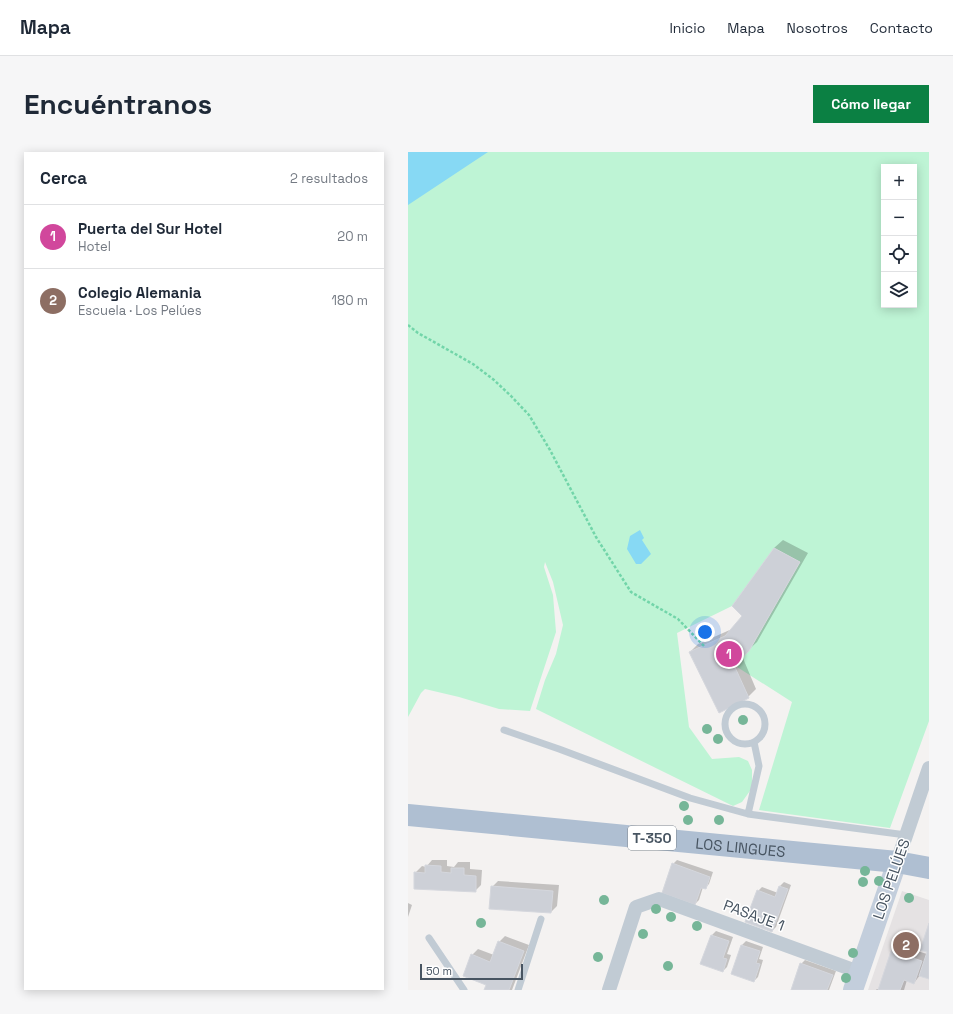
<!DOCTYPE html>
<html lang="es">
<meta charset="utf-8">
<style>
:root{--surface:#fff;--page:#f6f6f7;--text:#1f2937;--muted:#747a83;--line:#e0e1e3;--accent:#0b8043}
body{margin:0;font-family:"Space Grotesk",sans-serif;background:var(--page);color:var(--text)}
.controls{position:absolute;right:12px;top:12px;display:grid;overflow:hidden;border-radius:0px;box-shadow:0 2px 10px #0003}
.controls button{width:36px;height:36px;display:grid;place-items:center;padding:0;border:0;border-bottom:1px solid var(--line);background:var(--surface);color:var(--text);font:20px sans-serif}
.scale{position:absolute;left:12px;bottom:10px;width:103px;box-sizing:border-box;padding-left:4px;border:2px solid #475461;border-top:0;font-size:11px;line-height:14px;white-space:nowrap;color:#475461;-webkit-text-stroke:3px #fff;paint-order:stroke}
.you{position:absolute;left:297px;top:480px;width:14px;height:14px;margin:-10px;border:3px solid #fff;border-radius:50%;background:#1a73e8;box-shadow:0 0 0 6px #1a73e833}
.badge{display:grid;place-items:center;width:26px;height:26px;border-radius:50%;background:var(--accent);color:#fff;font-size:13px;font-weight:700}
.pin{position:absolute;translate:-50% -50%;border:2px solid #fff;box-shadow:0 1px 4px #0006}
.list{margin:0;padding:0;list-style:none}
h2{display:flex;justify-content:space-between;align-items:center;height:52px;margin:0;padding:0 16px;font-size:17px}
h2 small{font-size:13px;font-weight:400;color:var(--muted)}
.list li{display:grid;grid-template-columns:26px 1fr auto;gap:12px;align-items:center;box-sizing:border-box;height:64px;padding:0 16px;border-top:1px solid var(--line)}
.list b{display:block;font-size:15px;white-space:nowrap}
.list p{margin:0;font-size:13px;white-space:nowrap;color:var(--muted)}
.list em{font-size:13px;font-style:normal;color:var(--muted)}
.icon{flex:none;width:22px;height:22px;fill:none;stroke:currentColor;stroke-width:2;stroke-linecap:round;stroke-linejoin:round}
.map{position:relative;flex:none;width:521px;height:838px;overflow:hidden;border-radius:0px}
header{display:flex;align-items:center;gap:24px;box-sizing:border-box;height:56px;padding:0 20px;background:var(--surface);border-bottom:1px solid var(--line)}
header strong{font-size:19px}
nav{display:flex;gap:22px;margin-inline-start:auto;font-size:14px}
.intro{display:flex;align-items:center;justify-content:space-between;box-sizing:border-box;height:96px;padding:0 24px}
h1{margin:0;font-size:28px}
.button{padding:10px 18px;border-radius:0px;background:var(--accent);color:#fff;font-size:14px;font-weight:700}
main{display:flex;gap:24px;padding:0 24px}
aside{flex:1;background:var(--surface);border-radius:0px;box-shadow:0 2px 10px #0003}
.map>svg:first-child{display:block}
</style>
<header>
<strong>Mapa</strong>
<nav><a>Inicio</a><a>Mapa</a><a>Nosotros</a><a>Contacto</a></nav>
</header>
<div class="intro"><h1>Encuéntranos</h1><a class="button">Cómo llegar</a></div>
<main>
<aside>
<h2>Cerca<small>2 resultados</small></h2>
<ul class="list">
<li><span class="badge" style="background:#d1479c">1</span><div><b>Puerta del Sur Hotel</b><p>Hotel</p></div><em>20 m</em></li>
<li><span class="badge" style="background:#8d6e63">2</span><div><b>Colegio Alemania</b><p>Escuela · Los Pelúes</p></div><em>180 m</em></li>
</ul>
</aside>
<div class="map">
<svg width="521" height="838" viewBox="0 0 521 838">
<rect width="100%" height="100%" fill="#f4f2f1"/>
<!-- education -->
<path fill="#e5e2e3" d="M494,739l27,9v90h-61z"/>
<!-- green -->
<path fill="#bef4d5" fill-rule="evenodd" d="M0,0h521v569l-39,107 -131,-18 33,-108 -58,-37 15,-14 51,-89 -26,-14 -42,58 -55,27 12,94 23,32 27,-2 9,4 4,9v18l-10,14 -9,4 -197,-97 9,-29 11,-26 7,-29 -10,-43 -8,-20 -1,5 9,28 3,37 -26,79 -31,-2 -40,-12 -34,-8 -4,4 -13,24zM476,15h30v138h-30z"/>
<!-- water -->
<path fill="#87d9f4" d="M0,0h80l-80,53z
M232,378l4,8 -2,2 9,14 -10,10h-5l-9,-15 3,-13z"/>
<!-- shadow -->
<path fill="#0003" d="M375,388l25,13 -51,89 -15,14 14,33 -8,8 -58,-45 8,-8 34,-15 11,-13 31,-68z
M24,708h15v6l7,1 4,-5h12v7l12,1 -1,15 -6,6 -60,-18 7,-7 4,1z
M269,708l36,12 -4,12 -4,4 -2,-1 -4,13 -4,4 -22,-40z
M90,729l61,4 -2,21 -6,6 -61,-4 2,-21z
M376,730l7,3 -15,42 -4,4 -14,-40 4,-4 16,6 2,-7z
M0,751l4,2 -4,12z
M521,774v52l-9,-3 -6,8 -7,-3 -3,10h-28l1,-1 3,1 12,-39 6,-6 29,9z
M308,779l17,6 -6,17 4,1 -4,12 -4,4 -11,-36z
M97,784l24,9 -17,45h-27l2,-6 -15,-29 6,-6 16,6 5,-13z
M338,789l17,6 -4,12 4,1 -5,17 -4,4 -22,-8 10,-28z
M397,808l31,11 -7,19h-36l8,-26z"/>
<!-- building -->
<path fill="#cdd0d7" stroke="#d5d7dd" d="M366,396l26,14 -51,89 -15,14 15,33 -30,15 -30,-61 36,-16 17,-20 -10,-10z
M264,711l38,14 -4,12 -5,-1 -6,17 -33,-12z
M17,713l16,1v6l10,1v-5h13v7l12,1v16l-62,-3v-17l11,1z
M83,734l62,5 -2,22 -62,-4z
M371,734l9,3 -16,43 -27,-10 12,-32 18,7z
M521,771v56l-10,-3 8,-24 -7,-2z
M303,783l18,6 -6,17 4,1 -4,13 -23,-8z
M90,789l26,10 -15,39h-25l2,-5 -23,-9 8,-22 19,8z
M333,793l19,6 -4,12 4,1 -6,18 -23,-8z
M483,799l31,10 -8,23 -10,-4 -4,10h-22z
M392,811l33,12 -6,15h-36z"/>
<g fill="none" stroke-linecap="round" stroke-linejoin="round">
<!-- path -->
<path stroke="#72d5a9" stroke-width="2.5" stroke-dasharray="3 2" stroke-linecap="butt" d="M0,173l10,8 55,31 21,16 17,16 18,19 21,35 46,87 35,55 47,27 26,27"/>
<!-- lane -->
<path stroke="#c1cbd4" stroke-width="7" d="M317 572a20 20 0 1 1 40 0a20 20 0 1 1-40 0Z
M96,578l55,19 131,49 58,16
M346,590l5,24 -11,48 158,21
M21,786l35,52
M110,838l23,-71"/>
<!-- street -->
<path stroke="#c1cbd4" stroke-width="14" d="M489,710l32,-94
M201,838l27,-83 23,-8 200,73"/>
<!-- secondary -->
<path stroke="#c3cedc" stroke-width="20" d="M445,838l44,-128"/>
<!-- primary -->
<path stroke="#afbfd2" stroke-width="22" id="s1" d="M0,663l489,47 32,6"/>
</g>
<!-- trees -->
<g fill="#76b698">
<circle cx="335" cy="568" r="5"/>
<circle cx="299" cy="577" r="5"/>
<circle cx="310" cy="587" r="5"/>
<circle cx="276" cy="654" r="5"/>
<circle cx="280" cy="668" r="5"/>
<circle cx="311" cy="668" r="5"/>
<circle cx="457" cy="719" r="5"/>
<circle cx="471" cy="729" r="5"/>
<circle cx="455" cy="730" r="5"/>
<circle cx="501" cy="746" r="5"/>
<circle cx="196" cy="748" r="5"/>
<circle cx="248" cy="757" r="5"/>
<circle cx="263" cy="765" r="5"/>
<circle cx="73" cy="771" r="5"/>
<circle cx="289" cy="774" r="5"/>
<circle cx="235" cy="782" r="5"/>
<circle cx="445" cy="801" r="5"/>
<circle cx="190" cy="805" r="5"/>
<circle cx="260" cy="814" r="5"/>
<circle cx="438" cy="826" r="5"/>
</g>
<g text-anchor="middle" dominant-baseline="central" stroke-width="3" stroke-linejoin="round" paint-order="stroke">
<!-- shield labels -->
<rect fill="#fff" stroke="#7e8790" stroke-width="1" x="220" y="674" width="48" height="24" rx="3"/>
<g font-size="14" font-weight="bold" fill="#475461">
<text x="244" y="686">T-350</text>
</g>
<!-- street labels -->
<g font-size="15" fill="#475461" stroke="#fff">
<text stroke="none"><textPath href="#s1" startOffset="334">LOS LINGUES</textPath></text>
<text transform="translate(483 727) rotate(-71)">LOS PELÚES</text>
<text transform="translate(346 763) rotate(20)">PASAJE 1</text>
</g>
</g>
</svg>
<div class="controls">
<button>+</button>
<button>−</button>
<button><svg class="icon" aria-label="locate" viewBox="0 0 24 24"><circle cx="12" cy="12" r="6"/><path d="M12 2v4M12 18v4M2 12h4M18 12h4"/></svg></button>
<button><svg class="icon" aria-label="layers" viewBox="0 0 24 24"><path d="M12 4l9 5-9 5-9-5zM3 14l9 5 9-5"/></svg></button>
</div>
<div class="scale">50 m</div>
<div class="you"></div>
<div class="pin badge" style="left:321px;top:502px;background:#d1479c">1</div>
<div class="pin badge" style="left:498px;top:793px;background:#8d6e63">2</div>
</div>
</main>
